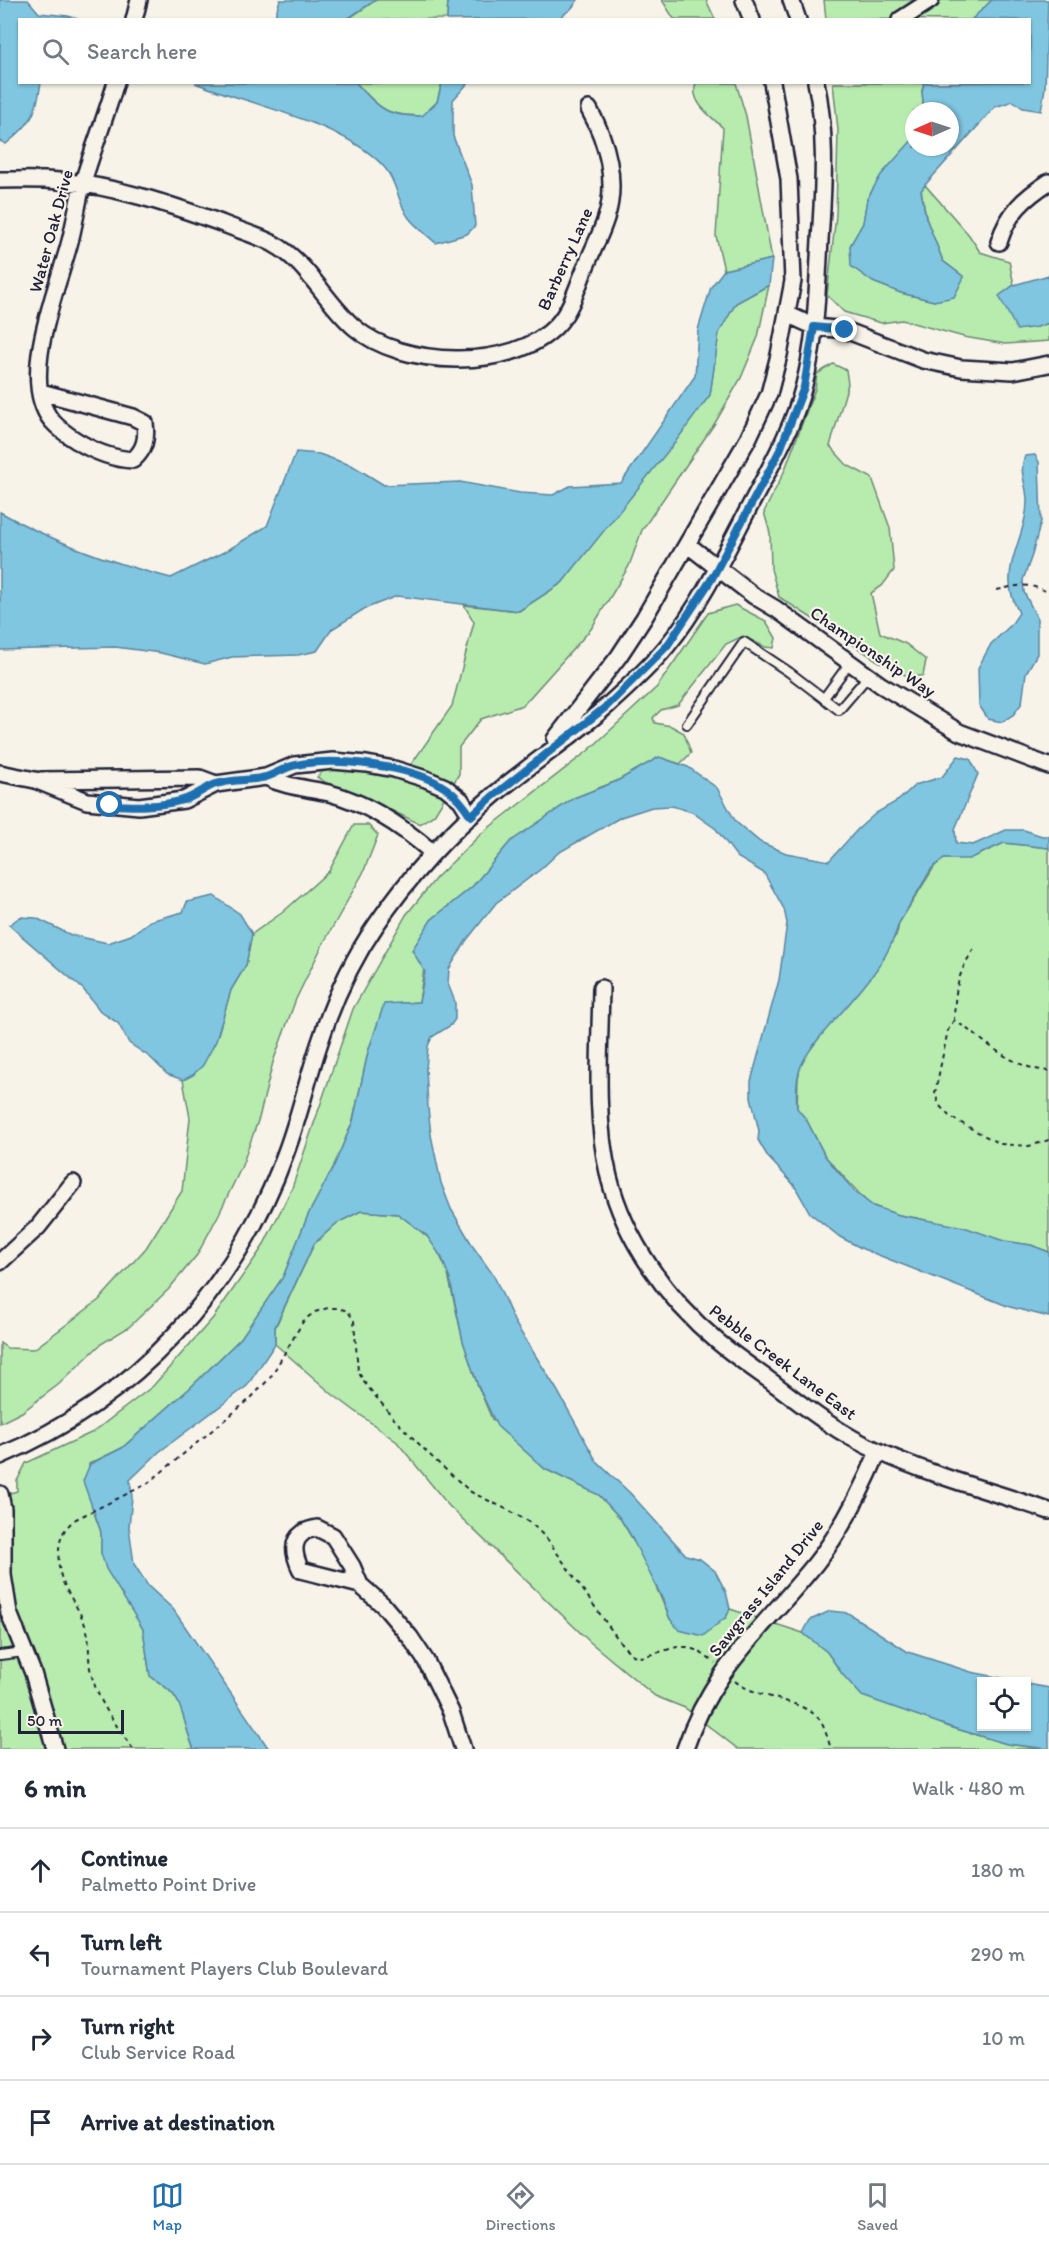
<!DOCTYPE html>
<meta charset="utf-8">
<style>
:root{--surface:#fff;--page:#f6f6f7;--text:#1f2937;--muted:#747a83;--line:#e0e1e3;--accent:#1f6fb2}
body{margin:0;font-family:Itim,sans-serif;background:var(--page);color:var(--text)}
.controls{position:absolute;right:18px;bottom:18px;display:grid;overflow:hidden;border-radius:0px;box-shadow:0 2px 4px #0004}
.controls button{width:54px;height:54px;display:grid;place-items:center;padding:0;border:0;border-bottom:2px solid var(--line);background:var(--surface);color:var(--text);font:30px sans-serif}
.compass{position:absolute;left:905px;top:102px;width:54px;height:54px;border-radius:50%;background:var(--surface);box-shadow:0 2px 4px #0004;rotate:267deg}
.scale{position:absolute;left:18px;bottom:15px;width:106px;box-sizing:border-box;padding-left:6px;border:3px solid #22223b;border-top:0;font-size:16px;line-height:21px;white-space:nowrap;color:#22223b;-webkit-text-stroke:4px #f7f3e8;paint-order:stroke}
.stop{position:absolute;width:18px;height:18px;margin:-14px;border:4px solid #1f6fb2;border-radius:50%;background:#fff}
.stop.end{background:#1f6fb2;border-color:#fff;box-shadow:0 2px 6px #0008}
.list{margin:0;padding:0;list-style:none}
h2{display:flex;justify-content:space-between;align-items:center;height:78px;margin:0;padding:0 24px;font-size:26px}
h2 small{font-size:20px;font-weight:400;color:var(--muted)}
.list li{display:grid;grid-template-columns:39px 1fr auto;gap:18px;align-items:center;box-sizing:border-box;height:84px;padding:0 24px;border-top:2px solid var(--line)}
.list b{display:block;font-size:22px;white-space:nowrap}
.list p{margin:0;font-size:20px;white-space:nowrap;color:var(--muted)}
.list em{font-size:20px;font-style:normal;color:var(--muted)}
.icon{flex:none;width:33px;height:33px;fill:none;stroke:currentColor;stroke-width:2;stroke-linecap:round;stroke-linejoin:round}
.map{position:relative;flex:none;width:1049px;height:1749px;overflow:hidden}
.search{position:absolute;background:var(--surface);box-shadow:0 2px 4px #0004;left:18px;right:18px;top:18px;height:66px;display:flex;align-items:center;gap:15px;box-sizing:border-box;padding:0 21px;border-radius:0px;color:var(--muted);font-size:22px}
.sheet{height:414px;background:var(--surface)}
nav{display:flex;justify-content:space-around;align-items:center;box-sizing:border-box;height:84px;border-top:2px solid var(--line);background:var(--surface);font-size:16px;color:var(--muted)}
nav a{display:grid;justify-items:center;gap:3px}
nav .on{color:var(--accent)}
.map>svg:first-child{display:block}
</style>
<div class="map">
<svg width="1049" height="1749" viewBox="0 0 1049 1749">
<rect width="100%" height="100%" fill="#f7f3e8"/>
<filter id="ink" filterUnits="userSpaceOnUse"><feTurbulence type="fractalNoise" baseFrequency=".0167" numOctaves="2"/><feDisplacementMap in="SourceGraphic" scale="12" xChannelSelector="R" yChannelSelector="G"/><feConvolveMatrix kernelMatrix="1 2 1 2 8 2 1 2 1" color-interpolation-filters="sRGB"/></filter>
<g filter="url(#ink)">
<!-- green -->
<path fill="#b7ecae" stroke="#6c8774" stroke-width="1.5" d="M376,0h72l-1,19 -100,1z
M662,0h44l9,19h-41z
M824,0h168l-20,20 -146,-1z
M356,83h86l-5,19 -14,14c-38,0 -42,-7 -67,-33z
M696,83h40l10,33 26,143 -48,11 -8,-34 7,-108c-12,-12 -34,-26 -27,-45z
M833,83h91l-2,8 2,20h-10v27l-2,5 -45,56 -4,24 -13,23 23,36 28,11 33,8 30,-24 -21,-16 -17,-43 -5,-28 4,-5 44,50 11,17 29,9 5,24 -14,11 37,31 12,-4v18l-44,3 -41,-7 -62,-17 -21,3 -37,-11 -17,-17 9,-80 2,-85z
M769,285l-11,52 -17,41 -26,45 -73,107 -13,36 -38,63 -68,76 -42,14 -22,28v27l-25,41 -14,9 -38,-18 -51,-20 -14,-9 9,-9 29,1 46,10 51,-73 22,-84 -10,-17 55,6 43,-28 148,-188 9,-63 17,-29z
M833,364l13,6 2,14 -18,62 17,19 25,13 18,50 4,42 -12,16 -11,7 9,40 26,11 20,16 -3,16h-16l-29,-15 -99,-64 -8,-28 -1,-36 -6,-21 20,-40 31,-83 2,-15z
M735,605l31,16 10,17 -2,10 -9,-1 -22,-11 -17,8 -48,61 -17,5 -8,8 2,5 16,3 13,7 7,20 -11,11 -21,-7 -42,24 -43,17 -64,44 -38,45 -41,33 -12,82 -35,3 -16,47 -15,69 -20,47 -25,47 -25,62 -42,61 -51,50 -68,60 -33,16 3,43 9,25v21l42,76 7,47c10,7 23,15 28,26 7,15 9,32 16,47h-194v-253l17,-5v-10l9,-18 67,-31 60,-46 60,-68 49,-70 30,-60 61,-179 53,-94 30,-37 46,-45 107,-83 68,-63 51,-74z
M354,825h14l10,10 -15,38 -41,73 -26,53 -23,63 -14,56 -18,50 -22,46 -22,41 -29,35 -39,37 -28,17 -43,41 -36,27 -22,11v-80l7,5 27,1 65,-49 47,-52 36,-57 8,-73 -7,-38 10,-5 23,-34 15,-51 15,-25 6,-31 31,-22 46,-41z
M1004,843l45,5v404l-18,-7 -27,-4 -87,-23 -18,-3 -26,-9 -7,-5 -41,-45 -19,-37 -9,-9 1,-31 2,-11 6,-13 91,-121 2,-11 37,-59 8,-5 32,-3z
M361,1211l37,3 20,15 15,13 14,28 16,71 15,45 14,33 53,50 54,26 21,23 22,37 28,64 56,-1 4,-9 73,24 24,19 16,23 71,38 36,14 57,17 36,5h-305l-53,-41 -30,-12 -65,-54 -141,-136 -52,-64 -65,-48 -57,-50v-16l39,-84 23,-21z"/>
<!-- water -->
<path fill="#80c6e1" stroke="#5a849f" stroke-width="1.5" d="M0,0h28l11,13 29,3 10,3 -58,1v62l21,1c-5,32 -9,40 -35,61l-6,-3z
M280,0h96l-29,19h-73z
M448,0h130l-7,9 -14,10 -110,1z
M992,0h56l-3,88 -4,23 -18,-3 -10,-7 -18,6 -70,78 -4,6 5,27 17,43 21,16 -10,20 -20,4 -33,-8 -28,-11 -22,-16 -1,-20 13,-23 4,-24 14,-24 33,-37v9h36v-36h-26l-2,-20 2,-8 106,-1v-62l-58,-1z
M195,83h161c25,26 28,33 66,33l15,-14 5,-19h26l-15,17v36l19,49 3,41 -8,8 -31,9c-9,-8 -20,-16 -27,-25 -11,-14 -12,-36 -24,-50 -37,-44 -136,-64 -190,-85z
M772,259l-3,26 -33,18 -17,30 -9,62 -34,46 -114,142 -43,28 -122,-15 -33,13 -32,20 -15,22 -19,4 -66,2 -27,7 -44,-11 -46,-6 -115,3v-138c53,30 112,51 171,66l57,-28 39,-24 29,-74 23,2 34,12 31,19 76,-3 60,11 33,2 17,-9 51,-3 74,-107 3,-46 13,-43 13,-17z
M1049,275v48l-12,4 -20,3 -18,-34 15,-11z
M1035,455l4,7 2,59 -9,34 -9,25 1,12 13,26v36l-11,19 -4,30 -9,12 -11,7 -14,-3 -9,-14 -1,-37 13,-24 20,-19 8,-12c-5,-10 -9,-19 -9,-30 -2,-25 17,-54 17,-82 0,-18 -9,-27 -2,-45z
M958,756l12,3 8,15 -23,55 1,14 17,2 33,-15h18l18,6h7v12l-45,-5 -35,16h-25l-12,9 -33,55c-11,40 -39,68 -66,99 -12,13 -25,28 -32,44 -5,12 -5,29 -4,42l9,11 19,37 30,36 18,14 26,9 65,12 40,14 27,4 18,7v65l-39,-10 -147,-58 -23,-12 -30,-24 -16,-28 -26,-28 -10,-17 1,-9 -8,-34v-16l28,-101 8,-57 -3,-14 -20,-36 -27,-16 -21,-28 -24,-17 -20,-6 -20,1 -31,10 -63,36 -17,16 -45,34 -30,38 -17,28 -1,15 7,18v17l-4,6 -19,12 -4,9 -2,23 2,39 3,27 10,48 10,26 23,39 20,28 21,47 42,67 40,72 33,31 56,62 14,4 15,12 11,21 4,17 -4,8 -23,19 -24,-6 -9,-11 -8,-21 -32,-64 -10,-16 -21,-23 -54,-26 -48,-43 -19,-40 -15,-45 -13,-61 -8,-22 -15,-22 -29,-22 -37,-3 -24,12 -23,21 -39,83v17l-28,42 -88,66 -29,28 2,17 -3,30 5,37 14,22 25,23 96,140h-75c-7,-15 -9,-32 -16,-47 -5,-11 -18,-19 -28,-26l-7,-47 -37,-60 -5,-16v-21l-18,-51 7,-17 32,-16 68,-60 51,-50 42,-61 25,-62 25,-47 20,-47 15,-69 16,-48 35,-2 6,-30 -13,-22 19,-30 41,-33 38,-45 64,-44 43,-17 42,-24 29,10 29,21 19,34 24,20 26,11 43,8 28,-31 19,-17 23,-13 16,-15 27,-8z
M214,896l26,18 12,20 -6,31 -15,25 -15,51 -13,24 -10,10 -10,5 -16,-6 -16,-16 -22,-15 -11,-20 -17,-11 -18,-23 -74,-64 11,-8 16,1 35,17 37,8 23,-8 19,-14 33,-9 4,-10z
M830,1611l18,2 60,39 63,20 46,9 -35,1v44h44l1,-42 22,4v61l-42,-5 -57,-17 -88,-31 -19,-21 -16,-23 -24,-19 7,-13z"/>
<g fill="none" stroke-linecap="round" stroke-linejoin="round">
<defs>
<path id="service" d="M824,698l27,-37
M687,724l57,-82 45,30 50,38 30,-35
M0,1655l24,-3"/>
<path id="minor" d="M744,0l8,20
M791,0l7,20
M134,20l5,-20
M900,20l31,-20
M0,180c20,0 40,-1 59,1 56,5 110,23 162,42 17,7 35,12 51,20 35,18 53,59 82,84 46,41 160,45 203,-2 15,-16 21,-41 30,-61 6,-15 14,-30 19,-46 12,-36 1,-77 -17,-109
M999,242c9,-29 25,-44 50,-60
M787,314l28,13 30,3 78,30 38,8 52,3 36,-7
M41,392l92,25 12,6c2,16 0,26 -12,37 -21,-1 -38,-8 -56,-19 -8,-5 -18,-12 -25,-20 -34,-40 5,-131 17,-176 6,-21 8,-42 14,-63 10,-33 23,-66 33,-100
M688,545l66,51 22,13 105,76 78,47 90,34
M555,739l64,-83 25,-38 104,-179 21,-45 10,-39 14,-74 -4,-102 -17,-97
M0,773l35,7 52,21 52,5 45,-6 32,-16 50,-7 29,-12 38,-4 34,3 27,5 32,10 19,8 16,13 10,16
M266,777c20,10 41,11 63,16 39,10 74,34 104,60
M41,780l159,-2 16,6
M601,988c-1,63 -7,128 8,189 16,64 59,123 108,164 18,15 37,28 55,41 34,26 67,52 106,69 52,24 116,41 171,60
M0,1262l38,-35 35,-44
M0,1456c135,-56 237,-168 286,-304 14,-37 22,-76 35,-113 13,-40 31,-79 55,-114 33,-49 74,-93 119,-131 36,-30 77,-57 113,-89 20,-18 42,-38 59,-59 36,-44 60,-97 86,-146 19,-36 41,-75 51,-115 14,-52 13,-107 17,-160 3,-48 5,-95 -5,-143
M0,1494l3,15v66l6,38 24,60 22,76
M360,1585l-59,-15c-6,-12 -11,-28 2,-37 3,-3 11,-4 14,-5l16,8 19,30 8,19 23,20 27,32 16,24 25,51 12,37
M685,1749c27,-82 80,-122 131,-186 26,-33 46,-73 62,-111"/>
</defs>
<!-- service casing -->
<use href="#service" stroke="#22223b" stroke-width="12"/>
<!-- minor casing -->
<use href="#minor" stroke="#22223b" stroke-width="20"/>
<!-- path -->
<path stroke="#22223b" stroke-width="2" stroke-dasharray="4.5 4.5" stroke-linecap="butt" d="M997,590c21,-5 32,-8 52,3
M974,949c-17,25 -19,42 -20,71 31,20 56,48 95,51
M954,1020l-6,10 -13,63 4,12 11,12 50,27 29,2 20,-6
M735,1681c21,18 68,18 84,38 6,8 9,21 12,30
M133,1749c-18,-26 -37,-49 -43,-81 -2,-12 0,-26 -3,-37 -9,-32 -32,-43 -28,-81 1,-14 5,-22 17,-31l71,-35 103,-85 20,-21 34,-58 11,-8 13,-4h10l10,3 6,10 4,50 6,11 31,38 41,41 35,31 39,19 22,13 16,16 54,77 21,29 10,9 9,2 35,-10h10l11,4 17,12"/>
<!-- service -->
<use href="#service" stroke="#f7f3e8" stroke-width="8"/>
<!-- minor -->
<use href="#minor" stroke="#f7f3e8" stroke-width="15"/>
</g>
</g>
<g fill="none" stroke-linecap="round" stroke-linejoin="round" filter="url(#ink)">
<!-- route -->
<path stroke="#1f6fb2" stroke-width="8" d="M110,805c24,1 50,2 73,-5 12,-3 21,-12 33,-16 16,-5 34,-3 50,-7 10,-3 19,-10 30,-12 39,-8 117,0 151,24 10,7 17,16 24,27l21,-19 115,-91 60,-60 44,-66 69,-130 24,-63 10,-60 31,3"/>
</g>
<g text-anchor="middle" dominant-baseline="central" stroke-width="4.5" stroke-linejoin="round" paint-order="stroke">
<!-- street labels -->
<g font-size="18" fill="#22223b" stroke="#f7f3e8">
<text transform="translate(51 231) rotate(-75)">Water Oak Drive</text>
<text transform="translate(565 259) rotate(-66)">Barberry Lane</text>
<text transform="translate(873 652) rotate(34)">Championship Way</text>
<text transform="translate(783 1362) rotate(37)">Pebble Creek Lane East</text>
<text transform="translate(766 1588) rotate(-51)">Sawgrass Island Drive</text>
</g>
</g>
</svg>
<div class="controls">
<button><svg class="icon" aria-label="locate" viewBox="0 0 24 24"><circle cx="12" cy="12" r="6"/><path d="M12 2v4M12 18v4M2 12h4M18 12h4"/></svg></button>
</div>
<svg class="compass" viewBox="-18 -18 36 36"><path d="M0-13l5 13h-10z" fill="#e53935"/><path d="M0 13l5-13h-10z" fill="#747a83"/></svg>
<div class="scale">50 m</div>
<div class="stop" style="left:110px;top:805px"></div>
<div class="stop end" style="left:845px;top:330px"></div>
<div class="search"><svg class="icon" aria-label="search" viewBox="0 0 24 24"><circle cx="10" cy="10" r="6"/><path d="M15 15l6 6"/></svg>Search here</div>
</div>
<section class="sheet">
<h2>6 min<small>Walk · 480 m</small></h2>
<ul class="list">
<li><svg class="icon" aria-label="ahead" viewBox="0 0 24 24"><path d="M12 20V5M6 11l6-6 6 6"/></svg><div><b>Continue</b><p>Palmetto Point Drive</p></div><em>180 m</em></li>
<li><svg class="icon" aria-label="left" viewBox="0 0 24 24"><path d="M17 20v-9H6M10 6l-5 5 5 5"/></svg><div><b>Turn left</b><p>Tournament Players Club Boulevard</p></div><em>290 m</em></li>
<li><svg class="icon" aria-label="right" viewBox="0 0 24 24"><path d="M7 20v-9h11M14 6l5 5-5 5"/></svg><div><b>Turn right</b><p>Club Service Road</p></div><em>10 m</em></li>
<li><svg class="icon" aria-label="arrive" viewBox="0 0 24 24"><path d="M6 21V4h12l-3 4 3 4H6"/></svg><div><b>Arrive at destination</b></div></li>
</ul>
</section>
<nav>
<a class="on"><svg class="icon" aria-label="map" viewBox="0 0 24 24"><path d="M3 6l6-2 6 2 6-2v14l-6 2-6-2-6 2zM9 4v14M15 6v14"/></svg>Map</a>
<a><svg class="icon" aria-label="directions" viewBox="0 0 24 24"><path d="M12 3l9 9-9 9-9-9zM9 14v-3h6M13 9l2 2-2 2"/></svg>Directions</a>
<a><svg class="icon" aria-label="saved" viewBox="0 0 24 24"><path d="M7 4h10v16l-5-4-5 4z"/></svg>Saved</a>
</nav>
